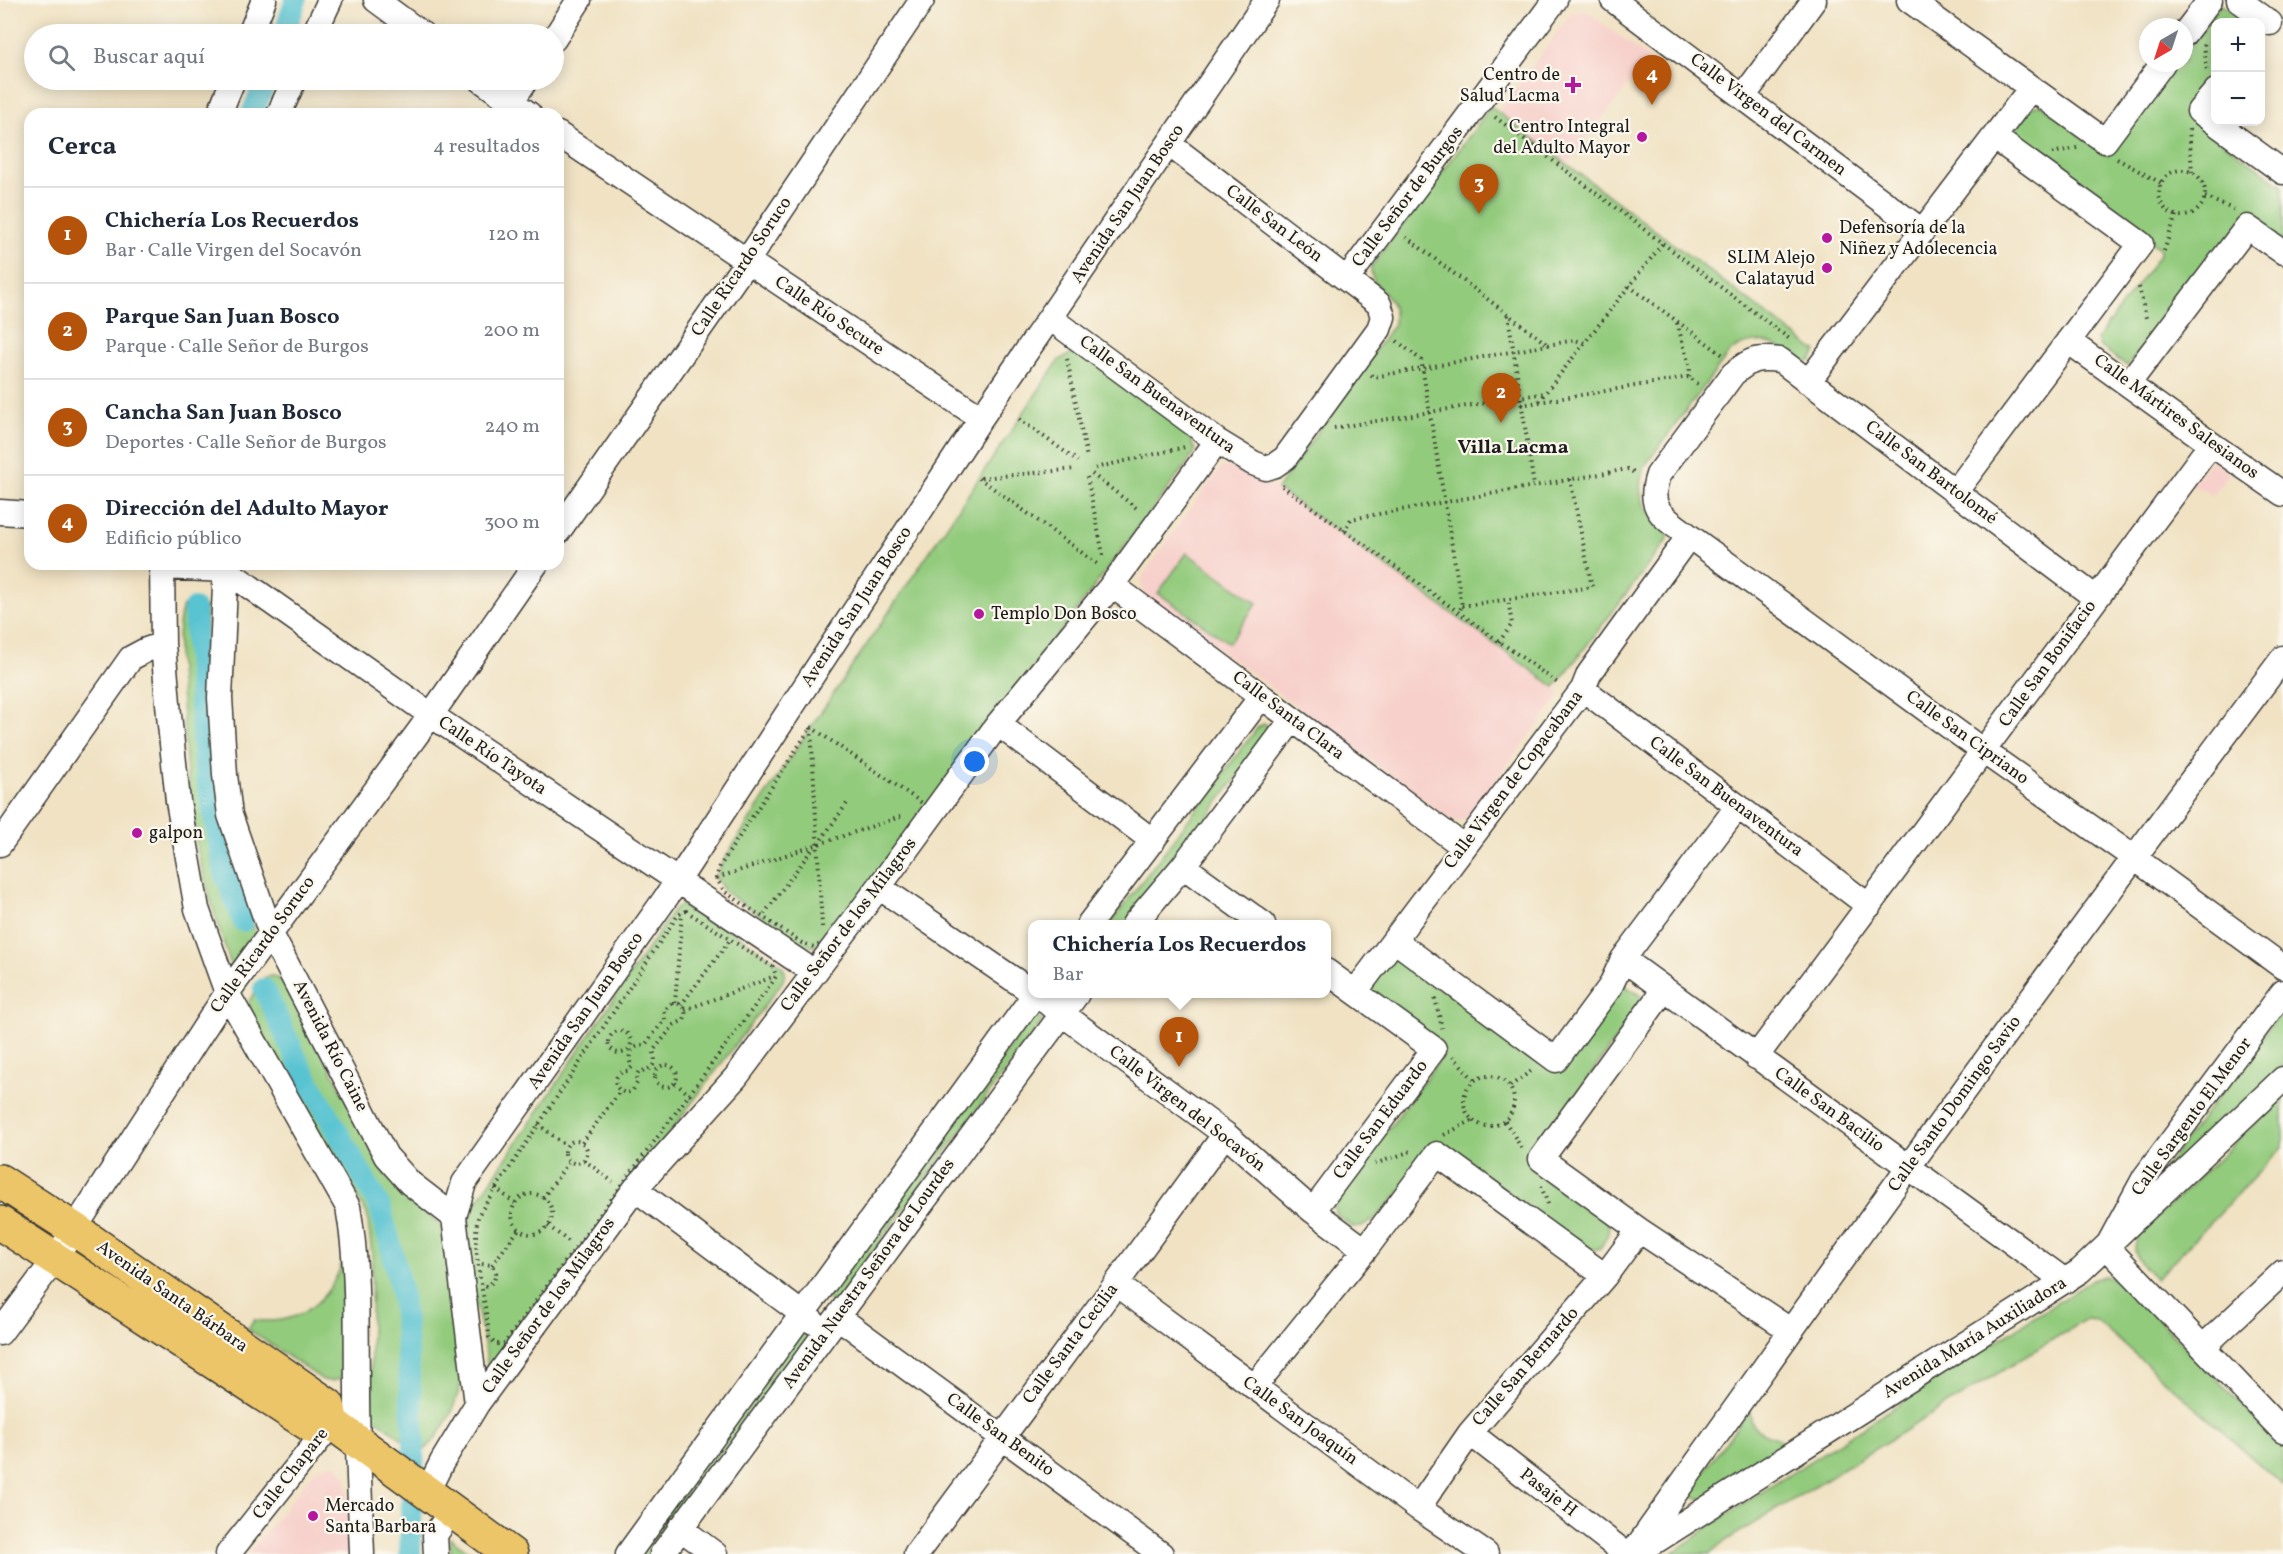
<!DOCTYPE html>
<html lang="es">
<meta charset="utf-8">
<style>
:root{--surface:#fff;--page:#f6f6f7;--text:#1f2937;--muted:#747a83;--line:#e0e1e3;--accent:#b45309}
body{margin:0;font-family:Vollkorn,serif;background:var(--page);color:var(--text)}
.controls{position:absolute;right:18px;top:18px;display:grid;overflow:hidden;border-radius:12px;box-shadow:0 3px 15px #0003}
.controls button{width:54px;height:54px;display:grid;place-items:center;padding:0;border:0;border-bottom:2px solid var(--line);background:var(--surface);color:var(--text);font:30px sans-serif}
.compass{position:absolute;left:2139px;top:18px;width:54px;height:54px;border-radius:50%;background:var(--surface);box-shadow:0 3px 15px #0003;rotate:219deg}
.you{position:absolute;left:975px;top:762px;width:21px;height:21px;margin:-15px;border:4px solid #fff;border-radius:50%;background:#1a73e8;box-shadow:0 0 0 9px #1a73e833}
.badge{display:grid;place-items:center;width:39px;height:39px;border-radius:50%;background:var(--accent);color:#fff;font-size:20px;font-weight:700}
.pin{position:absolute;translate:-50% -50px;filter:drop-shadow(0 2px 3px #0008)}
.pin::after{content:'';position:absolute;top:32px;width:21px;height:18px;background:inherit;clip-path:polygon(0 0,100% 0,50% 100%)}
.popup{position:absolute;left:1028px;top:920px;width:303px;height:78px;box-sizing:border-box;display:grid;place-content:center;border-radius:12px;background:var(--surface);filter:drop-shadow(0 2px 4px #0005);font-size:20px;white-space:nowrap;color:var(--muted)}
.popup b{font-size:22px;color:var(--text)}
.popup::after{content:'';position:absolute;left:50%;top:100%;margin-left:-12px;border:12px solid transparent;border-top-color:var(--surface)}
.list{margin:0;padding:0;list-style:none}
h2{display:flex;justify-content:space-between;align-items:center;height:78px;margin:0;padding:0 24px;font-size:26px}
h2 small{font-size:20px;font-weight:400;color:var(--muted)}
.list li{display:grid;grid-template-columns:39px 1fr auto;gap:18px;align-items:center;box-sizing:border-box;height:96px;padding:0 24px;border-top:2px solid var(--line)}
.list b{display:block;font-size:22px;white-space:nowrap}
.list p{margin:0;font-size:20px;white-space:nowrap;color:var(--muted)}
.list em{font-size:20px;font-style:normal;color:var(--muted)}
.icon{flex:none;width:33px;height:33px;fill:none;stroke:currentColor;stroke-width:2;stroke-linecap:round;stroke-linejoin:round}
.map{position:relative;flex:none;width:2283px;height:1554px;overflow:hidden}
.search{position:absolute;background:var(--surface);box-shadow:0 3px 15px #0003;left:24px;top:24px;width:540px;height:66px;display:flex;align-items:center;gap:15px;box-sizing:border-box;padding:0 21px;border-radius:33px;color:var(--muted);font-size:22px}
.panel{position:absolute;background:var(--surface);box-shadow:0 3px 15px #0003;left:24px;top:108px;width:540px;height:462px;border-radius:18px}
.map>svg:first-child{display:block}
</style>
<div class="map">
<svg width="2283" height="1554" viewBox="0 0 2283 1554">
<rect width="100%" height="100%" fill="#fbf7ec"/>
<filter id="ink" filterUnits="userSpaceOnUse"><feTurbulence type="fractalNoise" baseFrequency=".0167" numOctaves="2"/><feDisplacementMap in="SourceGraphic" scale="12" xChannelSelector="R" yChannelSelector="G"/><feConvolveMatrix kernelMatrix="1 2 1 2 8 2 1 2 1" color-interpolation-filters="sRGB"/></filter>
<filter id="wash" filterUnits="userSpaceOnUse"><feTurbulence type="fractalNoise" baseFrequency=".008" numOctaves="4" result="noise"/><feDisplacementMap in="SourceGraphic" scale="24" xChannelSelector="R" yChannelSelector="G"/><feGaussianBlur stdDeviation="1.35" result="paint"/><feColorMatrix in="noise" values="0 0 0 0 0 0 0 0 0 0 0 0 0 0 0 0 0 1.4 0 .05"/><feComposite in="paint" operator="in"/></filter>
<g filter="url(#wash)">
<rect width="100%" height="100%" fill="#f0e2c3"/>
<!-- built -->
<path fill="#f7d0cb" d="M1578,11h8l63,47 -81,106 -70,-52 72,-97z
M2211,460l19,13 -18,22 -20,-10z
M1233,465l10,2 34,22 283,203 -2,6 -92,122 -13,1 -307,-225 -4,-7 -1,-8 3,-7 71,-100 7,-6z
M335,1463l12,15 4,76h-103l68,-85z"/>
<!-- green -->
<path fill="#93cb7d" stroke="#58744c" stroke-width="1.5" d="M2221,4l26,18h-31l-1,54 -23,32 21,27 70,51v56l-33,-24 -123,148 -27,-20 -3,-7 63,-85v-5l-145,-111 -2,-7 20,-25 8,-2 61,49 7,2 68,-92h7v-9z
M1491,107l326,245 -7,9 -6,1c-9,-4 -16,-11 -25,-15 -17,-9 -41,-6 -53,10l-82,110c-11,32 3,44 24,67v5l-113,148 -278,-198 117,-165c4,-34 -24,-32 -23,-57z
M1073,353h9l109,83 1,9 3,4 -1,5 -366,486 -14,7 -12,-4 -77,-51 -9,-14 4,-12 64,-99 275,-407z
M1187,553l70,50 -28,40 -71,-50z
M183,606l23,1 1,147 10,61 16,58 19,46 3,14 -3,12 -20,23c-13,-39 -26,-79 -35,-120 -9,-48 -12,-98 -15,-146 -3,-32 -8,-66 1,-96z
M1263,724l6,2 2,5 -142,193h-19l148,-197z
M683,904h8l91,61 3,7 -2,9 -295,395c-1,-52 -34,-121 -14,-170l201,-298z
M1391,951l151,108 78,-76 20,12 1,6 -3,6 -101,144 69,67c6,12 1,20 -6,30l-12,3 -145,-105 -70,75 -10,5 -11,1 -17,-14 -1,-10 110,-149 -74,-64z
M273,976l13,7 96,184 13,18 47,42 20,126 2,21 -12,38 -16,26 -15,16 -51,-40 2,-160 -5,-40 -117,-203 -1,-10 16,-24z
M2283,1009v58l-117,115 -7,-1 -1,-4z
M1034,1015l5,1 3,5 -206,280 -8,-1 -2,-2z
M2283,1097v50l-127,132c-14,-15 -27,-22 -18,-43z
M0,1194l53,40 -3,5 -50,-25z
M346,1247l-1,124c-5,9 -11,12 -22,9l-75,-51 6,-9c51,7 83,-26 92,-73z
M2104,1276l19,7 160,164v38l-187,-165 -10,-1 -359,221 -17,14h-39l52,-37 369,-237z
M801,1333l6,1 2,5 -156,215h-19z
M1750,1410c0,19 9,22 24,27 5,1 8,6 12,10l-83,52 -9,-2 -2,-10z
M450,1538l22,16h-21z"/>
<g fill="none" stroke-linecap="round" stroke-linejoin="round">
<!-- canal -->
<path stroke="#58c3d1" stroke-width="22" d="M284,34l12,-34
M252,114l14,-34
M194,609l10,154 21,110 18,48
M264,989l34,73 82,145 11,40 10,43 4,33 9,117 -4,114"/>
</g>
</g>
<g filter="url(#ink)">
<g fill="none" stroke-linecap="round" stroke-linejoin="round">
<defs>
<path id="minor" d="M376,0l46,34
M1613,0l309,231
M1909,0l196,141 58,-78
M2239,0l31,23
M250,34l14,-34
M314,34l16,-34
M2184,34l26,-34
M554,39l25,-39
M481,80l48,34
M2216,91l-17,20 84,61
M1743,97l71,-97
M219,114l14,-34
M279,114l15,-34
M503,114l23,-34
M558,134l423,284
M1347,279l208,-279
M1050,318l167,123 36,22 13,5 9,-3 10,-7 94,-129 4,-12 -4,-13 -210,-160
M2068,341l143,103 72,50
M1808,382l223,-294
M2128,384l119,-157 36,25
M1956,491l185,-247 -147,-107
M0,512l30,2
M558,532l189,-271 175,-261
M162,564l1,80 6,71 9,86 19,108 30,84 121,214c11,61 8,121 9,183 0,54 3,109 5,164
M226,564l-6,134 5,77 5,40 41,119 115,222 24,27 44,34
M162,567l64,3 205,145 383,257
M1112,585l352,262
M2096,598l-316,-238c-24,-3 -29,-1 -47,14l-75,101c-12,35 6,42 31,61l294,215 150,106 150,110
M1583,689l286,217
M998,724l155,117
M0,844l131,-186 15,-8 17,-6
M1183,866l80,58
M879,887l153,105
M1089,924l172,-227
M1134,924l49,-58 109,-146
M1394,940l162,120 54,-73 13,-28 115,-153
M1623,959l442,322
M1663,991l-122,168 98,71 151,100
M1355,992l228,-303 6,-15 100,-138
M2283,992l-138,185 -38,70 176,184
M1049,1004l176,130 88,77 52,39
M1756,1057l455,-613
M635,1189l178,133
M1313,1211l121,-162 -108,-78
M1116,1284l302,224 68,46
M838,1317l323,237
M0,1333l55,-74 172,-266 204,-278 105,-151
M2203,1347l80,-75
M1254,1387l111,-137 72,-96 168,122
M477,1404l158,-215 101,-112 143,-190 119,-163 114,-139 105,-144
M1470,1433l156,121
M427,1492l15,-30 35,-58 -23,-187 10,-34 213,-301 304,-464 286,-418
M1418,1508l52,-75 135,-157 34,-46
M680,1528l35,26
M1640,1551l440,-280 203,-192
M228,1554l104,-131
M436,1554l-1,-19 17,-25
M628,1554l407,-560
M662,1554l415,-560
M916,1554l200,-270 109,-150
M1632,1554c213,-301 429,-601 651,-896"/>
<path id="highway" d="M0,1181l74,48 254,176 4,18 179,131
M0,1223l313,204 19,-4"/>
</defs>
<!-- minor casing -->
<use href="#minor" stroke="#3c3a35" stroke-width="27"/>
<!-- highway casing -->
<use href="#highway" stroke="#3c3a35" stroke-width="36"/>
<!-- path -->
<path stroke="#3c3a35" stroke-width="4" stroke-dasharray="1.5 4.5" stroke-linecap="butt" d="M2204,44l3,28
M1495,117l296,223
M2189,129l3,43
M2052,153l25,-5
M2117,159l44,24
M2159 193a23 23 0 1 1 46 0a23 23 0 1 1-46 0Z
M2205,197l30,13
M1406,237l142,108
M2164,251l12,-36
M1629,286l94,69
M2139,287l8,35
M1508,315l26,171
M1677,323l13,45 -1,9
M1397,341l24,19 41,246 -4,7
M1067,359l20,99
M1371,375l3,2 201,-37 10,3
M1539,401l124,-158
M1521,405l168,-28 9,7
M1019,419l59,42
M1334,428l211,-35
M1095,468l90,-21
M1092,474l47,36
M1087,477l17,82
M979,478l120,87
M981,478l95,-9
M1282,486l277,198
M1344,531l7,-12 277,-50 8,5
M1462,606l130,-19 -22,-108
M1499,642l13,-18 -4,-24
M811,727l117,80 -105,136 -9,4 -12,-4 -77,-51 -9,-14 4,-12z
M811,728l11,199
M818,844l30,-42
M717,878l186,-62
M686,911l87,56 3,9 -2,4 -267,360 -3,4h-9l-6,-7c-2,-34 -20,-92 -10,-123l199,-299z
M764,914l49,-66
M1435,998l7,30
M672,1003c11,-1 16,8 12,17l-10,5 -21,26c5,12 -1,20 -14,20l-3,5 1,7 -4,7 -6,3c-16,-3 -15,-21 1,-22l4,-4c-6,-12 0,-22 13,-22l20,-26 -1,-8z
M675,1003l7,-90
M681,1005l49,-65
M685,1010l90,-34
M609 1042a11 11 0 1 1 22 0a11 11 0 1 1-22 0Z
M1453,1056l21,24
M655 1076a11 11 0 1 1 22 0a11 11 0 1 1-22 0Z
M1464 1101a25 25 0 1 1 50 0a25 25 0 1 1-50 0Z
M675,1083l15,12
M1510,1086l24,-17
M1505,1121l17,28
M538,1124l28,22
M1444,1135l29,-15
M565 1152a11 11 0 1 1 22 0a11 11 0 1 1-22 0Z
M582,1143l38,-52
M584,1160l29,22
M1375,1164l36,-13
M1541,1186l8,21
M495,1188l20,15
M512 1214a20 20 0 1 1 40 0a20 20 0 1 1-40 0Z
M543,1198l26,-36
M548,1226l23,17
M482,1264l10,1 4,8 -2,8 -7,5 -4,-1
M492,1265l27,-36"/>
<!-- minor -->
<use href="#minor" stroke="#fff" stroke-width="24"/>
<!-- highway -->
<use href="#highway" stroke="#edc569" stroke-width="33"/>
</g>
</g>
<!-- markers -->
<g fill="#b5179e" stroke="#fbf7ec" stroke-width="2">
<path d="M1570 76h6v6h6v6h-6v6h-6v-6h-6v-6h6z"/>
<circle cx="1642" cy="137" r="6"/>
<circle cx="1827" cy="238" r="6"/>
<circle cx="1827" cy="268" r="6"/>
<circle cx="979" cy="614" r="6"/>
<circle cx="137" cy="833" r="6"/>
<circle cx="313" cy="1516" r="6"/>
</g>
<g text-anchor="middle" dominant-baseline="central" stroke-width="4.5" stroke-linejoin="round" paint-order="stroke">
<!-- poi labels -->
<g font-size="18" fill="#1c1c1c" stroke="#fbf7ec" text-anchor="start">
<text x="1560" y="75" text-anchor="end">Centro de<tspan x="1560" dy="21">Salud Lacma</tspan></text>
<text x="1630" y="127" text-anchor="end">Centro Integral<tspan x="1630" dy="21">del Adulto Mayor</tspan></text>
<text x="1839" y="228">Defensoría de la<tspan x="1839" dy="21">Niñez y Adolecencia</tspan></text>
<text x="1815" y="258" text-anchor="end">SLIM Alejo<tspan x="1815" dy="21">Calatayud</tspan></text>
<text x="991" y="614">Templo Don Bosco</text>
<text x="149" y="833">galpon</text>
<text x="325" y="1506">Mercado<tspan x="325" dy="21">Santa Barbara</tspan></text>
</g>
<!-- street labels -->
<g font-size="18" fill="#1c1c1c" stroke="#fbf7ec">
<text transform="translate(1768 115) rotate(37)">Calle Virgen del Carmen</text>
<text transform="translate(1408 197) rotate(-53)">Calle Señor de Burgos</text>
<text transform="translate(1128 204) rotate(-56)">Avenida San Juan Bosco</text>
<text transform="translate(1274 224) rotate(37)">Calle San León</text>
<text transform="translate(742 267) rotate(-56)">Calle Ricardo Soruco</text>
<text transform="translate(829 316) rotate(34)">Calle Río Secure</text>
<text transform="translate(1157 395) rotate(36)">Calle San Buenaventura</text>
<text transform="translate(2176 417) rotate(36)">Calle Mártires Salesianos</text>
<text transform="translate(1931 473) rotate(37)">Calle San Bartolomé</text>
<text transform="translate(857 607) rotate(-57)">Avenida San Juan Bosco</text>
<text transform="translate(2048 664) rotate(-54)">Calle San Bonifacio</text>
<text transform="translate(1288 716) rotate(37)">Calle Santa Clara</text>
<text transform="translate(1967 738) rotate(36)">Calle San Cipriano</text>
<text transform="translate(492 756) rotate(34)">Calle Río Tayota</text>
<text transform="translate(1514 780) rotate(-53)">Calle Virgen de Copacabana</text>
<text transform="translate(1726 797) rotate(37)">Calle San Buenaventura</text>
<text transform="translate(849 925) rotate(-53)">Calle Señor de los Milagros</text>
<text transform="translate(263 945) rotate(-54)">Calle Ricardo Soruco</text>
<text transform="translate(586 1011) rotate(-55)">Avenida San Juan Bosco</text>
<text transform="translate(330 1046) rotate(63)">Avenida Río Caine</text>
<text transform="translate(1955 1104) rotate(-54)">Calle Santo Domingo Savio</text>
<text transform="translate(1187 1109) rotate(38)">Calle Virgen del Socavón</text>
<text transform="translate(1829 1110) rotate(36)">Calle San Bacilio</text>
<text transform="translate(2192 1117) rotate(-54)">Calle Sargento El Menor</text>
<text transform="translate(1381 1120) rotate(-53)">Calle San Eduardo</text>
<text transform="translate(869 1274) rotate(-54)">Avenida Nuestra Señora de Lourdes</text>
<text transform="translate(172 1297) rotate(35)">Avenida Santa Bárbara</text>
<text transform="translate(549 1306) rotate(-54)">Calle Señor de los Milagros</text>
<text transform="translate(1975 1338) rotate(-32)">Avenida María Auxiliadora</text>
<text transform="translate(1071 1344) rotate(-53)">Calle Santa Cecilia</text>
<text transform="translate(1526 1367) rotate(-49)">Calle San Bernardo</text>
<text transform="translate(1300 1421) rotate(36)">Calle San Joaquín</text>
<text transform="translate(1000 1435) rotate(36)">Calle San Benito</text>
<text transform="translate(291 1474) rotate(-52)">Calle Chapare</text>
<text transform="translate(1548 1493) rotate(38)">Pasaje H</text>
</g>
<!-- neighbourhood labels -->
<g font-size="20" font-weight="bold" fill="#1c1c1c" stroke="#fbf7ec">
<text x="1513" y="448">Villa Lacma</text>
</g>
</g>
</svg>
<div class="controls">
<button>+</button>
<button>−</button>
</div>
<svg class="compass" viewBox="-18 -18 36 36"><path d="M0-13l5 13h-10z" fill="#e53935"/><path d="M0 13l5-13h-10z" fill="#747a83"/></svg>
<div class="you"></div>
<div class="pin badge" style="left:1179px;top:1067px">1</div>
<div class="popup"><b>Chichería Los Recuerdos</b>Bar</div>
<div class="pin badge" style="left:1501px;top:423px">2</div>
<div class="pin badge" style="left:1479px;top:214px">3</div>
<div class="pin badge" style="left:1652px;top:105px">4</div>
<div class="search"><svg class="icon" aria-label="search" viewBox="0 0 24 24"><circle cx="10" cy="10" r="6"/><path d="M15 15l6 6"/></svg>Buscar aquí</div>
<section class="panel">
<h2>Cerca<small>4 resultados</small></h2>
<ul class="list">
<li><span class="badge">1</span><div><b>Chichería Los Recuerdos</b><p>Bar · Calle Virgen del Socavón</p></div><em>120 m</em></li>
<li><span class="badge">2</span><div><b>Parque San Juan Bosco</b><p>Parque · Calle Señor de Burgos</p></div><em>200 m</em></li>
<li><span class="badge">3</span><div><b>Cancha San Juan Bosco</b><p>Deportes · Calle Señor de Burgos</p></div><em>240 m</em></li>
<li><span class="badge">4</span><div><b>Dirección del Adulto Mayor</b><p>Edificio público</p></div><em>300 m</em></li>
</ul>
</section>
</div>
